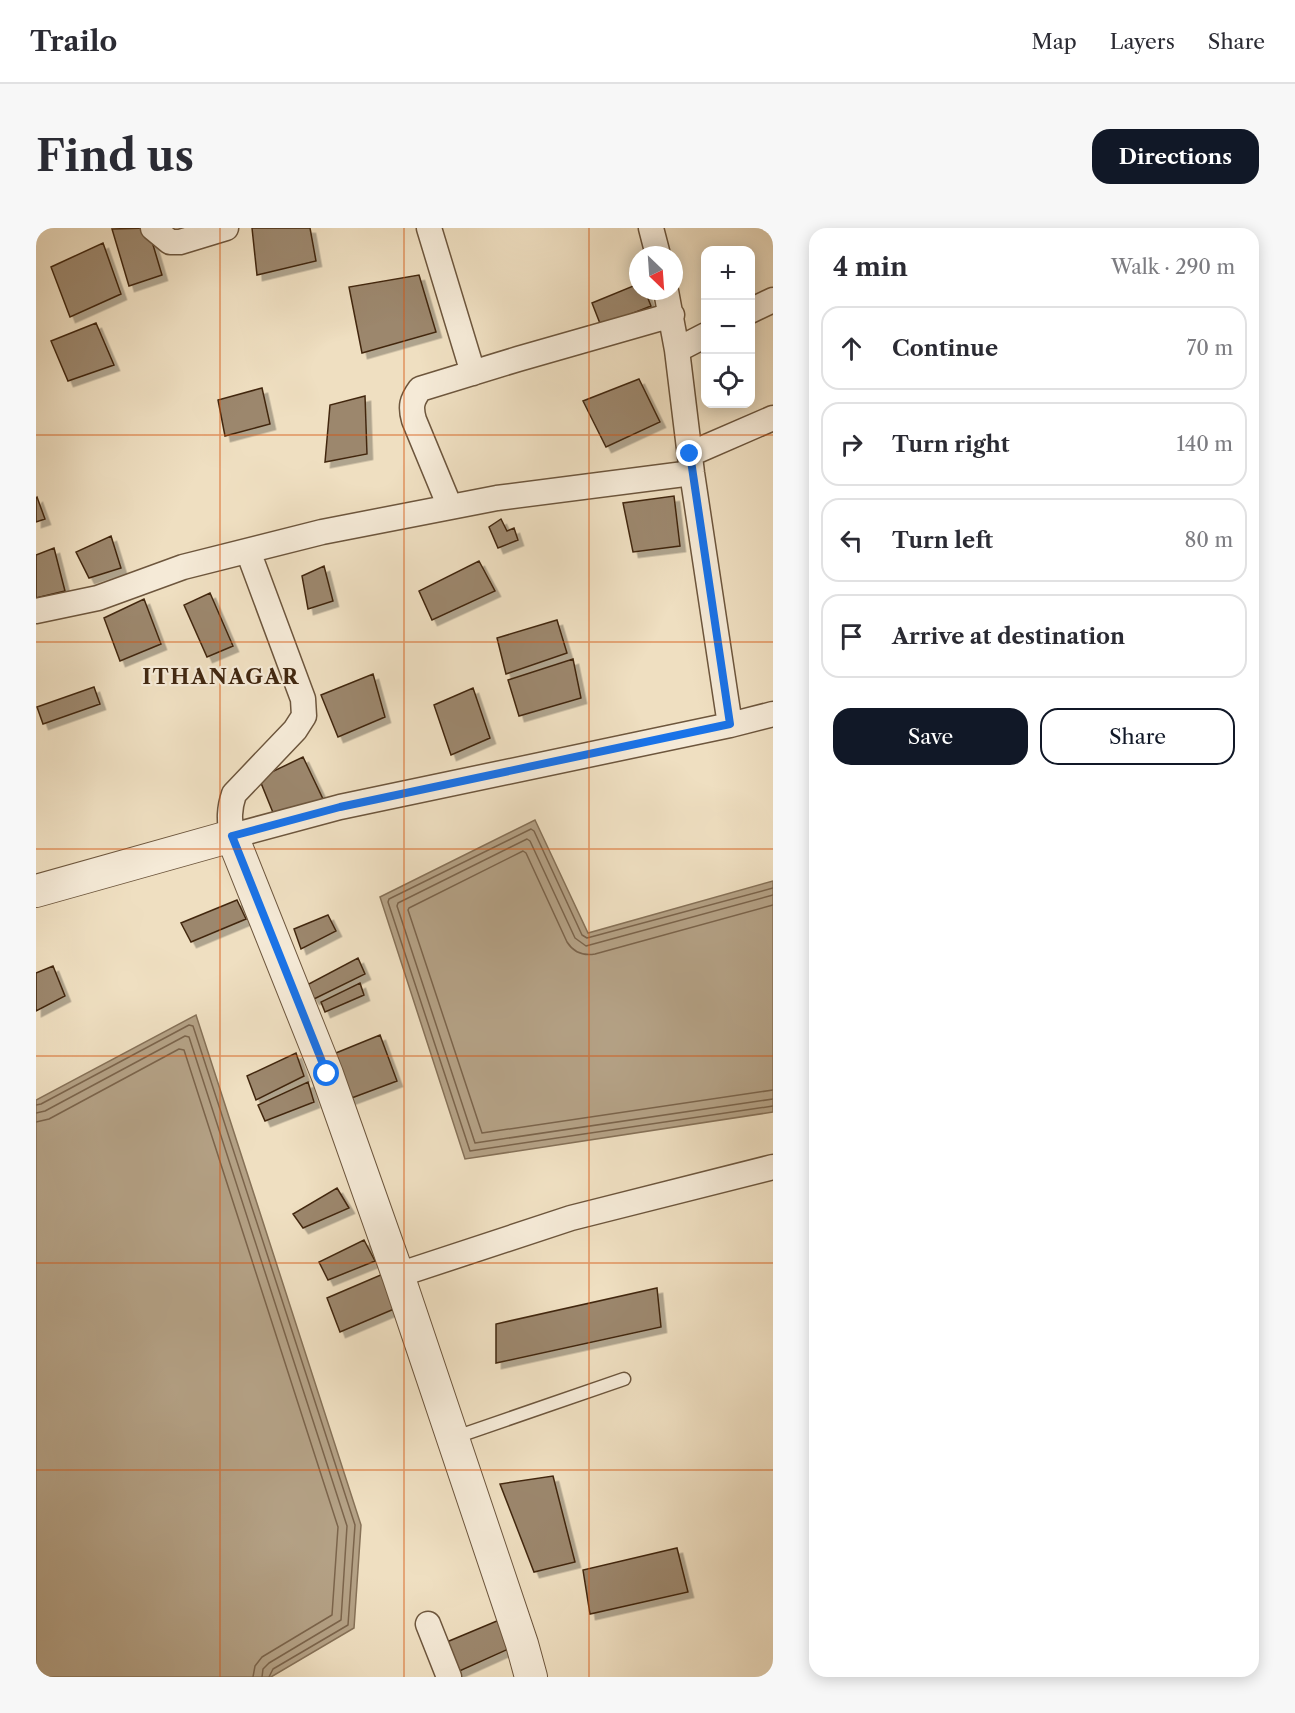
<!DOCTYPE html>
<meta charset="utf-8">
<style>
:root{--surface:#fff;--page:#f7f7f7;--text:#2b2b33;--muted:#7c7c81;--line:#e1e1e2;--accent:#111827}
body{margin:0;font-family:"Libre Caslon Text",serif;background:var(--page);color:var(--text)}
.controls{position:absolute;right:18px;top:18px;display:grid;overflow:hidden;border-radius:12px;box-shadow:0 3px 15px #0003}
.controls button{width:54px;height:54px;display:grid;place-items:center;padding:0;border:0;border-bottom:2px solid var(--line);background:var(--surface);color:var(--text);font:30px sans-serif}
.compass{position:absolute;left:593px;top:18px;width:54px;height:54px;border-radius:50%;background:var(--surface);box-shadow:0 3px 15px #0003;rotate:155deg}
.stop{position:absolute;width:18px;height:18px;margin:-14px;border:4px solid #1a73e8;border-radius:50%;background:#fff}
.stop.end{background:#1a73e8;border-color:#fff;box-shadow:0 2px 6px #0008}
.list{margin:0;padding:0;list-style:none}
h2{display:flex;justify-content:space-between;align-items:center;height:78px;margin:0;padding:0 24px;font-size:26px}
h2 small{font-size:20px;font-weight:400;color:var(--muted)}
.list li{display:grid;grid-template-columns:39px 1fr auto;gap:18px;align-items:center;box-sizing:border-box;height:84px;margin:0 12px 12px;padding:0 12px;border:2px solid var(--line);border-radius:18px}
.list b{display:block;font-size:22px;white-space:nowrap}
.list em{font-size:20px;font-style:normal;color:var(--muted)}
.actions{display:flex;gap:12px;padding:18px 24px}
.actions a{flex:1;padding:14px 0;border:2px solid var(--accent);border-radius:18px;text-align:center;font-size:21px;color:var(--accent)}
.actions .main{background:var(--accent);color:#fff}
.icon{flex:none;width:33px;height:33px;fill:none;stroke:currentColor;stroke-width:2;stroke-linecap:round;stroke-linejoin:round}
.map{position:relative;flex:none;width:737px;height:1449px;overflow:hidden;border-radius:18px}
header{display:flex;align-items:center;gap:36px;box-sizing:border-box;height:84px;padding:0 30px;background:var(--surface);border-bottom:2px solid var(--line)}
header strong{font-size:28px}
nav{display:flex;gap:33px;margin-inline-start:auto;font-size:21px}
.intro{display:flex;align-items:center;justify-content:space-between;box-sizing:border-box;height:144px;padding:0 36px}
h1{margin:0;font-size:42px}
.button{padding:15px 27px;border-radius:18px;background:var(--accent);color:#fff;font-size:21px;font-weight:700}
main{display:flex;gap:36px;padding:0 36px}
aside{flex:1;background:var(--surface);border-radius:18px;box-shadow:0 3px 15px #0003}
.map>svg:first-child{display:block}
</style>
<header>
<strong>Trailo</strong>
<nav><a>Map</a><a>Layers</a><a>Share</a></nav>
</header>
<div class="intro"><h1>Find us</h1><a class="button">Directions</a></div>
<main>
<div class="map">
<svg width="737" height="1449" viewBox="0 0 737 1449">
<defs>
<filter id="shadow"><feDropShadow dx="5.5" dy="5.5" stdDeviation="0" flood-color="#0004"/></filter>
</defs>
<rect width="100%" height="100%" fill="#efdfc1"/>
<filter id="stains"><feTurbulence type="fractalNoise" baseFrequency=".00333" numOctaves="4"/><feColorMatrix values="0 0 0 0 .2 0 0 0 0 .09 0 0 0 0 .02 0 0 0 .5 -.17"/></filter>
<radialGradient id="worn" r=".72"><stop offset=".6" stop-color="#630" stop-opacity="0"/><stop offset="1" stop-color="#630" stop-opacity=".3"/></radialGradient>
<!-- water -->
<path fill="#b4a185" stroke="#867157" stroke-width="1.5" d="M499,592l53,113 185,-52v231l-308,47 -85,-262z
M160,787l165,510 -7,103 -83,49h-235v-577z"/>
<g fill="none" stroke-linecap="round" stroke-linejoin="round">
<!-- shore -->
<path stroke="#7b644b" stroke-width="1.5" d="M737,660l-186,50 -5,-3 -48,-104 -3,-2 -142,70 -1,3 82,249 303,-45
M737,667l-187,51 -11,-8 -45,-97 -3,-2 -129,64 -1,3 78,237 298,-44
M737,677l-178,49c-12,2 -21,-1 -28,-12l-41,-89 -3,-2 -114,57 -1,2 74,223 291,-43
M0,877l5,-1 148,-79 4,1 162,499 -7,100 -75,44 -4,8
M0,885l9,-2 140,-75 4,1 158,489 -6,94 -72,43 -6,6 -1,8
M0,894l13,-3 130,-70 5,1 154,477 -6,88 -70,42 -7,9 -2,11"/>
</g>
<!-- building -->
<path fill="#9c876d" stroke="#422811" stroke-width="1.5" filter="url(#shadow)" d="M112,0l14,47 -33,11 -17,-57z
M216,0h58l6,33 -59,14z
M67,15l18,51 -51,23 -19,-50z
M383,47l17,57 -74,21 -13,-66z
M602,56v7h7l6,15 -50,20 -9,-23z
M60,95l18,42 -46,16 -17,-40z
M603,151l21,43 -54,25 -23,-46z
M226,160l8,36 -45,12 -7,-36z
M329,168l2,58 -42,8 5,-57z
M638,268l6,50 -47,6 -10,-49z
M1,269l8,22 -9,3v-24z
M465,291l6,12 7,-3 4,12 -20,8 -9,-21z
M75,308l10,32 -32,10 -13,-26z
M18,320l11,43 -29,7v-43z
M443,333l16,30 -63,29 -13,-29z
M288,338l9,35 -25,8 -6,-33z
M174,365l23,53 -26,11 -23,-52z
M108,371l17,45 -41,17 -16,-43z
M521,392l10,33 -61,21 -9,-36z
M537,431l8,39 -62,18 -11,-36z
M337,446l12,43 -47,20 -17,-42z
M58,459l6,17 -57,20 -6,-17z
M437,460l17,50 -39,17 -17,-50z
M267,529l20,42 -47,21 -17,-42z
M201,672l9,19 -55,23 -10,-19z
M292,687l8,16 -35,18 -7,-20z
M322,730l7,16 -51,25 -9,-13z
M17,738l12,30 -29,15v-38z
M324,755l4,12 -39,17 -4,-10z
M344,807l17,46 -48,18 -18,-44z
M260,825l8,23 -48,24 -9,-24z
M272,854l6,20 -49,19 -7,-16z
M301,960l12,20 -46,20 -10,-14z
M328,1012l11,21 -47,19 -9,-18z
M347,1046l11,35 -54,23 -13,-34z
M621,1060l4,39 -165,36v-39z
M517,1248l22,86 -41,10 -34,-88z
M641,1320l11,44 -98,22 -7,-44z
M468,1390l11,28 -60,27 -13,-29z"/>
<g fill="none" stroke-linecap="round" stroke-linejoin="round">
<defs>
<path id="service" d="M417,1210l171,-59"/>
<path id="minor" d="M117,0l17,14h10l46,-14
M393,0l44,145
M615,0l7,27
M714,83l23,-11
M641,122l29,-15
M654,226l83,-36
M414,279l-36,-87c-4,-14 -2,-20 6,-31l98,-30 154,-44
M212,323l55,148 1,17 -9,14 -61,64c-5,15 -5,26 -2,42l108,-29 390,-82 -38,-252 -15,-123 -11,-59
M0,383l62,-13 85,-31 139,-35 175,-34 195,-25
M694,497l43,-11
M362,1047l173,-57 202,-51
M392,1396l21,53"/>
<path id="tertiary" d="M0,663l196,-55 95,238 71,201 124,369 9,33"/>
</defs>
<!-- service casing -->
<use href="#service" stroke="#6d563d" stroke-width="15"/>
<!-- minor casing -->
<use href="#minor" stroke="#6d563d" stroke-width="27"/>
<!-- tertiary casing -->
<use href="#tertiary" stroke="#6d563d" stroke-width="34"/>
<!-- service -->
<use href="#service" stroke="#f5ead7" stroke-width="12"/>
<!-- minor -->
<use href="#minor" stroke="#f5ead7" stroke-width="24"/>
<!-- tertiary -->
<use href="#tertiary" stroke="#f5ead7" stroke-width="32"/>
</g>
<g fill="none" stroke-linecap="round" stroke-linejoin="round">
<!-- route -->
<path stroke="#1a73e8" stroke-width="8" d="M291,846l-95,-238 108,-29 390,-83 -40,-270"/>
</g>
<!-- grid -->
<path fill="none" stroke="#d7540c" stroke-width="1.5" stroke-opacity="0.55" d="M184,0v1449M368,0v1449M553,0v1449M0,207h737M0,414h737M0,621h737M0,828h737M0,1035h737M0,1242h737"/>
<g text-anchor="middle" dominant-baseline="central" stroke-width="4.5" stroke-linejoin="round" paint-order="stroke">
<!-- district labels -->
<g font-size="21" font-weight="bold" letter-spacing="1.5" fill="#422811" stroke="#f5ead7">
<text x="185" y="448">ITHANAGAR</text>
</g>
</g>
<rect width="100%" height="100%" filter="url(#stains)"/>
<rect width="100%" height="100%" fill="url(#worn)"/>
</svg>
<div class="controls">
<button>+</button>
<button>−</button>
<button><svg class="icon" aria-label="locate" viewBox="0 0 24 24"><circle cx="12" cy="12" r="6"/><path d="M12 2v4M12 18v4M2 12h4M18 12h4"/></svg></button>
</div>
<svg class="compass" viewBox="-18 -18 36 36"><path d="M0-13l5 13h-10z" fill="#e53935"/><path d="M0 13l5-13h-10z" fill="#7c7c81"/></svg>
<div class="stop" style="left:291px;top:846px"></div>
<div class="stop end" style="left:654px;top:226px"></div>
</div>
<aside>
<h2>4 min<small>Walk · 290 m</small></h2>
<ul class="list">
<li><svg class="icon" aria-label="ahead" viewBox="0 0 24 24"><path d="M12 20V5M6 11l6-6 6 6"/></svg><div><b>Continue</b></div><em>70 m</em></li>
<li><svg class="icon" aria-label="right" viewBox="0 0 24 24"><path d="M7 20v-9h11M14 6l5 5-5 5"/></svg><div><b>Turn right</b></div><em>140 m</em></li>
<li><svg class="icon" aria-label="left" viewBox="0 0 24 24"><path d="M17 20v-9H6M10 6l-5 5 5 5"/></svg><div><b>Turn left</b></div><em>80 m</em></li>
<li><svg class="icon" aria-label="arrive" viewBox="0 0 24 24"><path d="M6 21V4h12l-3 4 3 4H6"/></svg><div><b>Arrive at destination</b></div></li>
</ul>
<div class="actions"><a class="main">Save</a><a>Share</a></div>
</aside>
</main>
